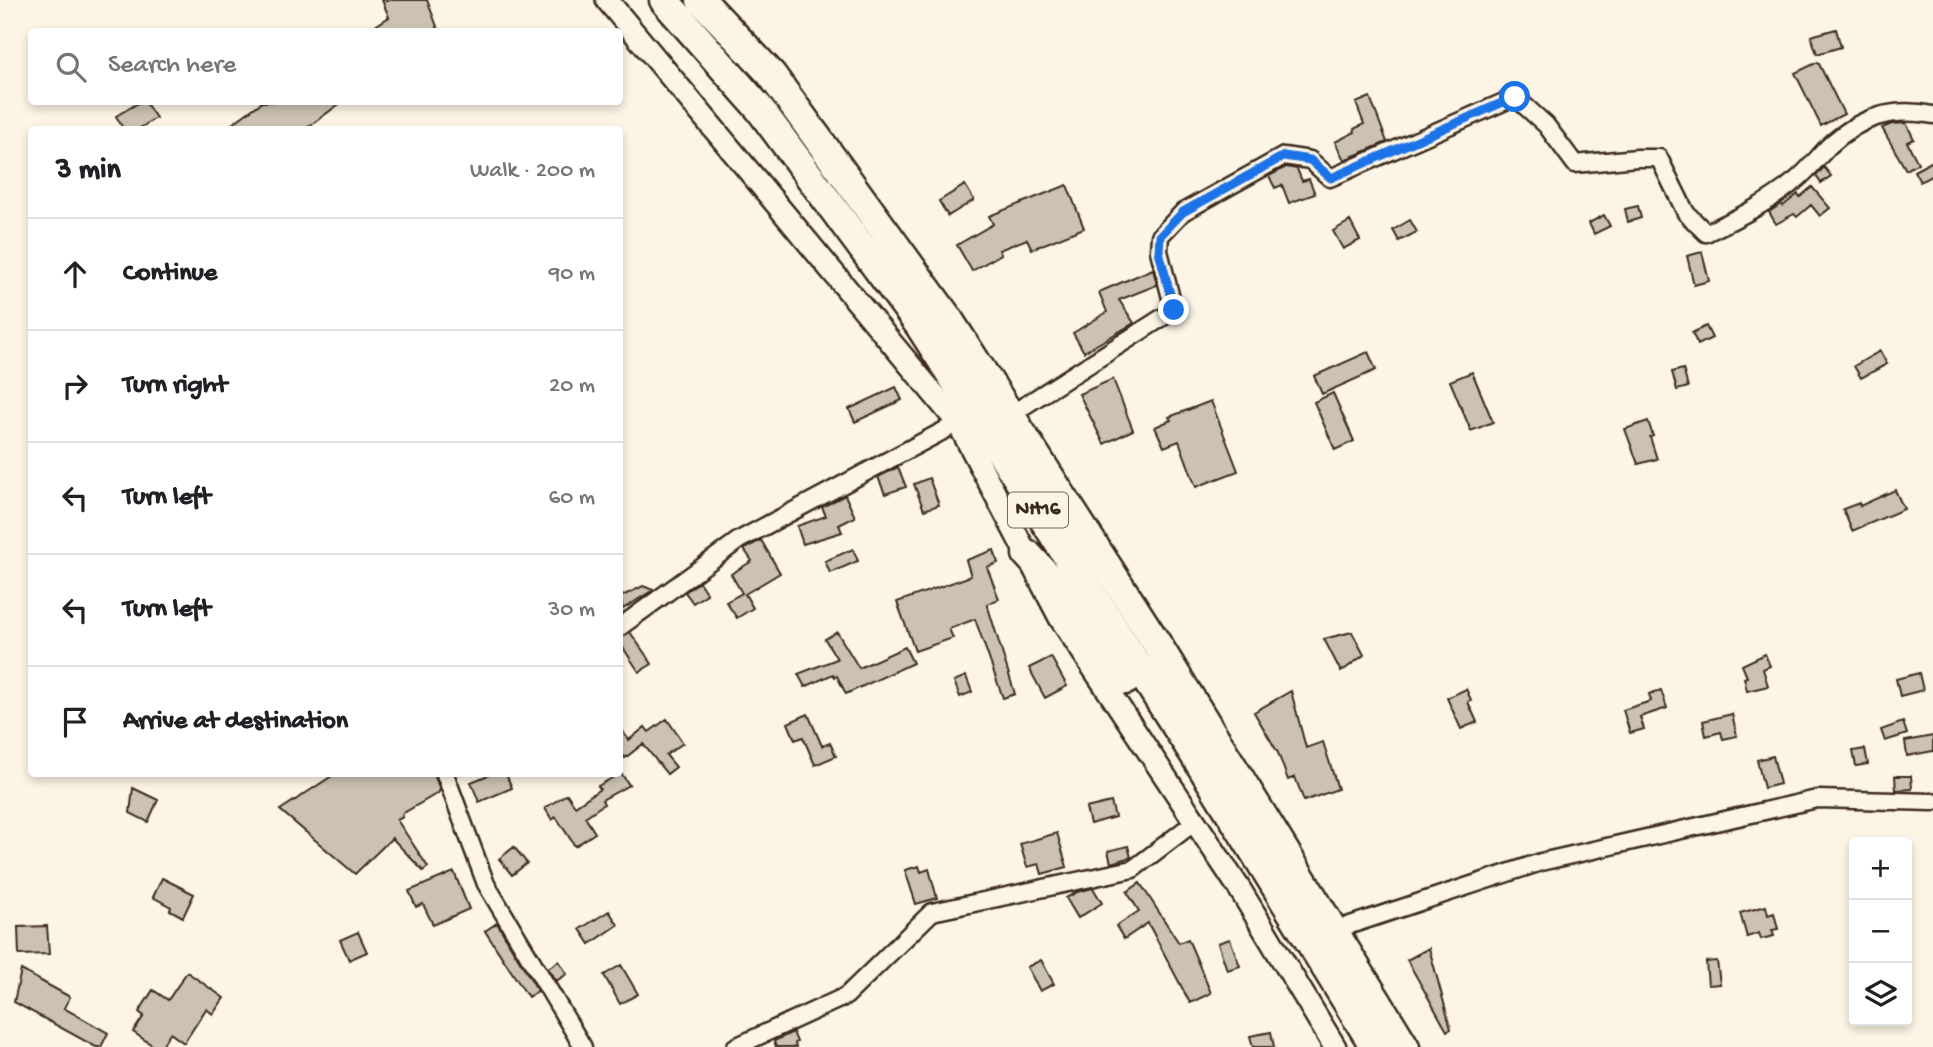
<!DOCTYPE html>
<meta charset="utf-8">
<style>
:root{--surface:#fff;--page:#f6f6f6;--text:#202124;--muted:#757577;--line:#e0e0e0}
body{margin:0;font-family:"Gochi Hand",sans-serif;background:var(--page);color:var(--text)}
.controls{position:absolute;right:21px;bottom:21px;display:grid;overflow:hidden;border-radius:7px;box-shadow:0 4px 10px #0003}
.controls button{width:63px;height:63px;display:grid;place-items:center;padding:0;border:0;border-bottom:2px solid var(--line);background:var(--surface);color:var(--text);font:35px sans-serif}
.stop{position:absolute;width:21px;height:21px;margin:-16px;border:5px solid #1a73e8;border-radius:50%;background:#fff}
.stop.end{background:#1a73e8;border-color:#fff;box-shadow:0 2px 7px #0008}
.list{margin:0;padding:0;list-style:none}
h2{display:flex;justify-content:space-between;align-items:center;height:91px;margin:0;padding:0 28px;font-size:30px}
h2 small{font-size:23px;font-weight:400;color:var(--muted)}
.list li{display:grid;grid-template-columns:46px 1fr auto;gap:21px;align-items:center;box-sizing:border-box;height:112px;padding:0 28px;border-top:2px solid var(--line)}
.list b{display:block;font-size:26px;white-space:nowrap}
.list em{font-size:23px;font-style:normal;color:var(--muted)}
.icon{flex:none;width:38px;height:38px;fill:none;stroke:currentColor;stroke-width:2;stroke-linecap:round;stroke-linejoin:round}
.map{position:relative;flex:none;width:1933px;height:1047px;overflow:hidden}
.search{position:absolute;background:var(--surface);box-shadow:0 4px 10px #0003;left:28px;top:28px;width:595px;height:77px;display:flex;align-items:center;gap:18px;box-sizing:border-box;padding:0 24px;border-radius:7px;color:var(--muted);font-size:26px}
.panel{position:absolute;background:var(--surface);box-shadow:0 4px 10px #0003;left:28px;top:126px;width:595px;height:651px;border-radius:7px}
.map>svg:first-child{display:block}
</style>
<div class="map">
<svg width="1933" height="1047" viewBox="0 0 1933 1047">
<rect width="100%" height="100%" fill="#fcf5e5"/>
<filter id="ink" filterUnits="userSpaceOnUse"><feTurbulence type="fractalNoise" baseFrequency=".0143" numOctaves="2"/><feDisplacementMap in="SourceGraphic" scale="14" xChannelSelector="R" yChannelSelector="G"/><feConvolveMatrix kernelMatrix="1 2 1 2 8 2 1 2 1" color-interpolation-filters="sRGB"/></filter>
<g filter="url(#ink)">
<!-- building -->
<path fill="#ccc2b3" stroke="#3b2a1e" stroke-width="2" d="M382,0h45l12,32h-73l23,-15z
M1836,29l5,18 -24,7 -6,-18z
M1818,62l26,52 -23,12 -26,-53z
M1370,97l17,45 -43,18 -9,-18 20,-10 -1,-3 10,-5 -8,-21z
M140,102h5l11,16 -19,12h-13l-8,-14z
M262,102h80l-38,28h-80z
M1906,123l8,16 -7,3 11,21 -12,7 -24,-42 10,-4z
M1933,161v14l-13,7 -6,-11z
M1286,167l11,2 5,12 7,-2 6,15 -26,9 -7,-18 -7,3 -6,-12z
M1824,167l7,9 -10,7 -5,-7z
M965,185l9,15 -26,16 -9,-15z
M1067,185l17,43 -52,21 -5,-10 -28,11 2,4 -29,17 -15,-26 36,-21 -4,-8z
M1812,187l18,21 -10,8 -9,-11 -14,12 -3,-3 -18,10 -7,-12 12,-8 2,2 15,-12 2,3z
M1638,206l3,12 -13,4 -3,-13z
M1604,215l6,11 -16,8 -5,-11z
M1410,220l7,12 -18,9 -6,-11z
M1350,221l10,19 -17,9 -10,-18z
M1702,252l7,29 -15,4 -7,-29z
M1153,269l4,16 -38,15 15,23 -50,29 -11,-19 34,-21 -8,-20z
M1706,326l6,12 -14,7 -6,-12z
M1880,351l7,13 -26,14 -7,-12z
M1368,352l8,18 -54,24 -8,-18z
M1683,369l5,18 -11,3 -5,-18z
M1472,372l21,50 -22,9 -21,-50z
M1113,379l20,51 -29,14 -25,-50z
M896,387l6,13 -47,22 -6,-13z
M1333,393l21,48 -19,9 -21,-48z
M1211,401l27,70 -42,16 -17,-46 -15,6 -9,-20 16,-7 -2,-3z
M1648,421l5,15 -3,1 7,22 -19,5 -13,-35z
M898,467l8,20 -21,7 -7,-17z
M929,478l10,27 -15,5 -10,-26z
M1895,490l9,19 -52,22 -9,-22 16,-6 1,3z
M845,495l10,22 -16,8 3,7 -39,12 -6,-18 29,-10 -4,-9z
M761,540l19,33 -35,21 8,14 -16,10 -11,-16 16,-9 -11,-19 21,-13 -8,-12z
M853,549l5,12 -28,12 -5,-12z
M994,550l4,13 -11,4 12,32 -12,5 28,90 -12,4 -28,-79 -26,10 4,9 -38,13 -18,-49 74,-26 -5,-16z
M699,582l8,12 -14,9 -8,-11z
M643,586l10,4 -30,19 -3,-12z
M630,632l22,32 -13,8 -19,-29v-6z
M837,632l22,36 46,-21 8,16 -67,31 -9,-18 -2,1 -2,-3 -28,13 -7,-13 39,-15 -12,-20z
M1352,632l12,23 -23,17 -17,-33z
M1765,654l5,12 -7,3 5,17 -21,5 -3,-13 3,-1 -5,-12z
M1051,657l16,29 -22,12 -16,-30z
M1919,673l4,17 -23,6 -4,-17z
M966,676l6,16 -12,5 -6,-16z
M1466,689l5,11 -3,2 9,20 -16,7 -14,-31z
M1661,690l6,18 -27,9 4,12 -14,4 -7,-23 28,-9 -2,-7z
M1291,691l15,57 17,-6 15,47 -34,12 -9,-24 -7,3 -10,-27 -24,-41z
M808,714l14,32 8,-3 6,13 -21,9 -12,-28 -8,3 -7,-17z
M1732,714l5,22 -14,3 -2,-7 -15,4 -3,-15z
M667,719l16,24 -17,12 10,12 -9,7 -24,-30 -18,14 -5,-7v-23l9,12 16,-13 4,5z
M1903,722l4,12 -22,7 -4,-11z
M1933,736v15l-26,5 -2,-15z
M1865,749l3,15 -12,2 -3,-15z
M1773,756l7,28 -16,4 -7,-28z
M621,773l8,12 -27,15 2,4 -19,13 10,16 -20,13 -19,-29 -4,3 -7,-12 22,-14 8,12 25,-17 -2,-3z
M335,774h99l6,16 -2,3 -36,21 1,3 -6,3 31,47 -5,4 -31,-33 -37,36 -75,-64z
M491,774h15l6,14 -33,14 -8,-20z
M1895,776h16l1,13 -16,1z
M133,788l25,12 -10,22 -18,-9z
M1111,802l4,15 -25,7 -4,-16z
M1057,833l10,34 -25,7 -3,-10 -12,3 -7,-23z
M1128,846l3,11 -20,6 -3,-12z
M514,847l13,16 -15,12 -13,-16z
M919,866l2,6 8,-3 8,29 -21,6 -11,-34z
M454,872l15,37 -36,16 -10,-21 -7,3 -7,-16z
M162,878l32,16 -11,23 -13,-7 1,-3 -18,-10z
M1140,883l39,60 9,-4 23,54 -21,10 -42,-80 -24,16 -8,-13 23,-15 -12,-19z
M1093,888l9,15 -24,15 -12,-20 11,-6z
M1766,906l2,9 6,-2 4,16 -6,1 2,6 -13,3 -2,-6 -12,4 -7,-24z
M609,911l9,14 -28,19 -10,-15z
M497,923l41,68 -10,6 -43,-66z
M47,926l2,28 -30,1 -1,-28z
M358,932l9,20 -18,8 -9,-20z
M1230,939l10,27 -13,4 -9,-27z
M1429,948l22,81 -4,2 -40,-71z
M1041,960l13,24 -14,7 -13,-24z
M559,961l8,13 -11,7 -8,-13z
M1717,961l3,23 -12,1 -2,-23z
M621,965l17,29 -18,10 -16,-29z
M21,970l49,27 -6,11 44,25 -7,14h-5l-82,-45z
M187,972l37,26 -11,16 -7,-5 -22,34 -14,-10 -9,14h-6l-22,-15 11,-16 -5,-4 14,-22 15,10z
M793,1032l4,10 -2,1 1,4h-20l-2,-6z
M1271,1032l3,15h-21l-3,-11z"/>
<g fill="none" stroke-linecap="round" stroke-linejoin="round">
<defs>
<path id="street" d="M1010,415l164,-105 -15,-59 1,-15 23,-24 101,-56 26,4 20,18 185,-81 31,28 29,39 62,-6h22l27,55 20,20c32,-15 62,-30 89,-52 13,-10 23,-24 34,-35 31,-29 63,-39 104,-31
M620,627l119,-87 219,-117
M445,774l41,110 97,163
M1332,931l209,-69 276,-63 116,3
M735,1047l111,-51 86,-84 201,-43 63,-48"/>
<path id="secondary" d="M607,0l351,423 102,195 179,270 96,159"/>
<path id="highway" d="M664,0l95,108 161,218 274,428 181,293
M701,0l70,74 176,243 210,327 248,403
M1027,554l38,41 61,85"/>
</defs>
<!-- street casing -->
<use href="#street" stroke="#3b2a1e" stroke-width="21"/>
<!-- secondary casing -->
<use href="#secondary" stroke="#3b2a1e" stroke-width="26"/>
<!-- highway casing -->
<use href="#highway" stroke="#3b2a1e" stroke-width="33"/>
<!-- street -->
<use href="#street" stroke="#fcf5e5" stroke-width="16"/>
<!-- secondary -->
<use href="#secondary" stroke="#fcf5e5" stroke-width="21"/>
<!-- highway -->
<use href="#highway" stroke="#fcf5e5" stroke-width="28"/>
</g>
</g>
<g fill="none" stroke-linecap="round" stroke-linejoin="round" filter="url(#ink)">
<!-- route -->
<path stroke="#1a73e8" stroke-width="9" d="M1174,310l-15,-59 1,-15 23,-24 101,-56 26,4 21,18 184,-81"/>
</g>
<g text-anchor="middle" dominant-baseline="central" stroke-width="6" stroke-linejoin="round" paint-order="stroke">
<!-- shield labels -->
<rect fill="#fcf5e5" stroke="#75675a" stroke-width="2" x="1008" y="492.5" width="60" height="35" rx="5"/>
<g font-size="21" font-weight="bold" fill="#3b2a1e">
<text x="1038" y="510">NH16</text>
</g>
</g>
</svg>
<div class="controls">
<button>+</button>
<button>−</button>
<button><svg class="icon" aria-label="layers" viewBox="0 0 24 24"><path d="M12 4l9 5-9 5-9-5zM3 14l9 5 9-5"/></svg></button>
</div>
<div class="stop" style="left:1515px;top:97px"></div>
<div class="stop end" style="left:1174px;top:310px"></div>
<div class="search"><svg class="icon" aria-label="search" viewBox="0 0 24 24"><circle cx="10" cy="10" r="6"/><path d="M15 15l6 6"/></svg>Search here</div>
<section class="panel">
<h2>3 min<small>Walk · 200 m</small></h2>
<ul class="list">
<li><svg class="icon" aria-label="ahead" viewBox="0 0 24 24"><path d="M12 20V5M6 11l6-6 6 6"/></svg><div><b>Continue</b></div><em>90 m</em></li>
<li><svg class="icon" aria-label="right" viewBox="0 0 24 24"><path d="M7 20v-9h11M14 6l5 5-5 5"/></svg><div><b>Turn right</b></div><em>20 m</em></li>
<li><svg class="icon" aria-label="left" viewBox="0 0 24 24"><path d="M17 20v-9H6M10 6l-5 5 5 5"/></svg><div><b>Turn left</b></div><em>60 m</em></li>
<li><svg class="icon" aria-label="left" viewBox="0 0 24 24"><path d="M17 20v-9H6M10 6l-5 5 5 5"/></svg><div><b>Turn left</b></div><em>30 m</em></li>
<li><svg class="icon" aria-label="arrive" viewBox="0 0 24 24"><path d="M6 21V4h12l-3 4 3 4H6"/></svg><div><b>Arrive at destination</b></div></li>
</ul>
</section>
</div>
